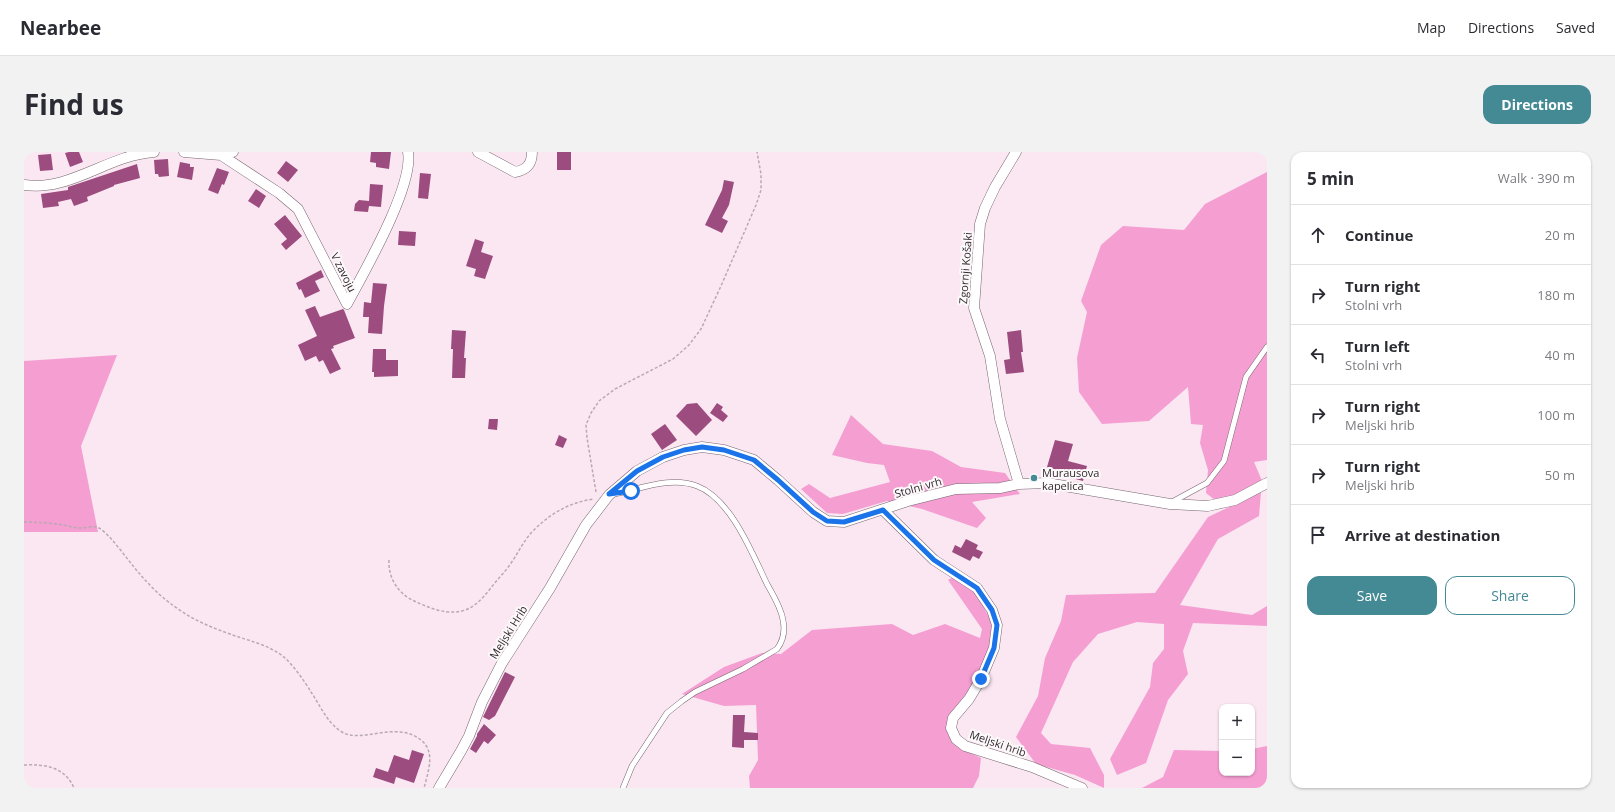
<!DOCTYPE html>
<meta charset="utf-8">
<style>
:root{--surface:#fff;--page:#f2f2f3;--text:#2b2b33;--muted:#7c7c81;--line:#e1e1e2;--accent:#448a95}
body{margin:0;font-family:"Open Sans",sans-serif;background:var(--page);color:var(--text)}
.controls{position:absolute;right:12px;bottom:12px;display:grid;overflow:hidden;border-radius:8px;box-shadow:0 1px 3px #0004}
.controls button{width:36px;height:36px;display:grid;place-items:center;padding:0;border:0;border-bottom:1px solid var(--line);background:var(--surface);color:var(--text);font:20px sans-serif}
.stop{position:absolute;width:12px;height:12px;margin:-9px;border:3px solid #1a73e8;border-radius:50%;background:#fff}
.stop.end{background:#1a73e8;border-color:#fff;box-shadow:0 1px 4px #0008}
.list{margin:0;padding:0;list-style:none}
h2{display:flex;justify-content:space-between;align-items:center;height:52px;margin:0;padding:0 16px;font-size:17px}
h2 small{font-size:13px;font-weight:400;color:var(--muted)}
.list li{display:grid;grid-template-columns:26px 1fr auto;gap:12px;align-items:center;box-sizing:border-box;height:60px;padding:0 16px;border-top:1px solid var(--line)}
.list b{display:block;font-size:15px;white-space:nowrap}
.list p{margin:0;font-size:13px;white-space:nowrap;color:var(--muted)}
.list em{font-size:13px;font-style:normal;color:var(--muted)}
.actions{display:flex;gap:8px;padding:12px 16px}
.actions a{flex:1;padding:9px 0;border:1px solid var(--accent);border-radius:12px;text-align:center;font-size:14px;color:var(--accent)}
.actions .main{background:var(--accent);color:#fff}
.icon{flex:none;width:22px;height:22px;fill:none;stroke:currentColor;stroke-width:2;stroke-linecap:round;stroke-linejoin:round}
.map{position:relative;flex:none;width:1243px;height:636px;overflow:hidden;border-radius:12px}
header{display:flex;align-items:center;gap:24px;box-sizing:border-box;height:56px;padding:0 20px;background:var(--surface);border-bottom:1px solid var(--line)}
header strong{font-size:19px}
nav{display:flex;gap:22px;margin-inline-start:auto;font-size:14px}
.intro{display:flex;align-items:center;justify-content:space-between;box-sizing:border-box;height:96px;padding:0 24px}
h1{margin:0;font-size:28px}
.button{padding:10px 18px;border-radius:12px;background:var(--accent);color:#fff;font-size:14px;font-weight:700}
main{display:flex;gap:24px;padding:0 24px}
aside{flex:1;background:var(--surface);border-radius:12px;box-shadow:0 1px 3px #0004}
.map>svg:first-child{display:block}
</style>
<header>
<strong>Nearbee</strong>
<nav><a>Map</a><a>Directions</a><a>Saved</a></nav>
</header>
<div class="intro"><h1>Find us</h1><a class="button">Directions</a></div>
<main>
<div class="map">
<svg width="1243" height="636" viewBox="0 0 1243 636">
<rect width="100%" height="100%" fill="#fae7f2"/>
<!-- green -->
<path fill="#f59ed2" d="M1243,20v288l-13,2 8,19 -28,15 -19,4 -9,-7 2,-23 -8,-27 3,-18 -12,-1 -3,-37 -39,34 -47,3 -23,-32 -2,-34 10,-46 -6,-11 20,-56 22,-19 61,4 21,-26z
M93,203l-36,91 17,86h-74v-171z
M827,263l32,29 49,7 29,16 44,6 15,21 -48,8 14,16 -9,10 -55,-19 -35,-8 -44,13 -16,-1 -26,-24 8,-5 21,14 60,-16 -6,-17 -17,-2 -35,-8z
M1237,340l-2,24 -41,23 -38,66 72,10 15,-9v20l-74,-3 -10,28 5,23 -20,26 -22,63 -29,12 -7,-16 40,-72 3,-24 11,-14v-25l-27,-2 -39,12 -25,28 -32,71 10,11 39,4 14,27v13l-29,-13 -39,-11 -20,-27 22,-41 7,-38 16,-37 5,-26 89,-2 53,-76z
M929,425l21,13 19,34 -3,24 -12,30 -28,38 14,34 17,8 -2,18 -6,12h-223l-1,-12 9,-16 -2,-55 -32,1 -42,-12 42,-27 38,-14 19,1 31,-24 80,-6 21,11 32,-11 35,14 2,-9 -34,-49z
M1243,594v42h-125l21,-11 11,-27 48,1v22h30v-24z"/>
<!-- building -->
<path fill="#9d4c80" d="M45,0h10l4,10 -13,5 -5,-14z
M347,0h20l-2,17 -13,-2v-4l-6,-1z
M533,0h14v18h-14z
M27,2l2,16 -13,1 -2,-16z
M144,7l1,17 -10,1 -1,-3h-3l-1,-14z
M262,9l12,9 -10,12 -11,-9z
M156,10l10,2v3h4l-2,13 -15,-3z
M113,12l3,14 -26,7v1l-27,11 1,4 -14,5 -3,-7 -13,3 1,4 -16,2 -2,-14 27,-4v-3z
M193,16l12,4 -5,13 -2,-1 -4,10 -10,-4z
M396,21l11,1 -3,25 -10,-1z
M700,28l10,2 -5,23 -7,13 6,3 -6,12 -17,-8 17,-35z
M346,32l13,1 -2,22 -12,-1 -1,6 -14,-1 1,-7 4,-4 10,1z
M232,37l10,7 -7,12 -11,-7z
M261,63l17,21 -16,14 -5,-6 6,-5 -13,-15z
M375,79l17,1 -1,14 -17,-1z
M451,87l9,3 -3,10 12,4 -8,23 -11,-3 2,-7 -10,-3z
M297,118l3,7 -9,4 5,10 -15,7 -4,-9 -2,1 -3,-7z
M349,131l14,1 -3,22 -2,28 -14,-1 1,-16h-6l1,-15 7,1z
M291,154l5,11 23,-8 1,1 11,28 -22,8 1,2 -3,1 10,20 -11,5 -7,-14 -4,2 -3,-6 -11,5 -7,-16 19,-9 -12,-26z
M428,178l14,1 -2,27h2l-1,20h-13l1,-29h-2z
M997,178l2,22h-2l3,20 -18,2 -2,-14 6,-1 -3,-27z
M349,197h13v11h12v16l-24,1v-5h-2z
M673,251l15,17 -16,16 -20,-20 11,-12z
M693,251l6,4 -2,3 7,6 -5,6 -13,-9z
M465,267h9l-1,11 -9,-1z
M641,272l12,16 -15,10 -11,-16z
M535,283l8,4 -4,9 -8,-3z
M1031,288l18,4 -5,17 19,5 -4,15 -23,-6 1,-4 -14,-4z
M942,387l12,6 -2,4 7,3 -4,7 -6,-3 -3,5 -18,-9 3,-7 6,3z
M481,520l10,5 -20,39 -6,4 -6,-3z
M709,563h12l-1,17 14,1v7h-14v8l-12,-1z
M460,572l12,11 -8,9 -4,-3 -8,12 -6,-4 7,-13v-2z
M388,598l12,4 -10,29 -18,-6 -2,7 -21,-7 3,-9 12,4 6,-17 15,5z"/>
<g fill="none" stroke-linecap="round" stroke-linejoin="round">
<defs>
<path id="service" d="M590,342c27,-5 56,-18 83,-8 34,13 55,67 70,98 6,11 14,23 16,36 2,10 0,21 -6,29l-34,20 -48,23 -13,9 -15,12 -35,53 -9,22
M1148,350l35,-19 17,-22 22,-84 21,-30"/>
<path id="minor" d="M160,0l37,3 12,-3
M454,0l37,20c12,-2 17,-8 17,-20
M992,0l-21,35 -10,21 -5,16 -6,84 16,48 10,63 19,65
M197,3l58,38 19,16 49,95c17,-32 67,-118 61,-152
M0,33c46,7 84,-30 130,-33
M859,358l51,50 43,28 15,22 5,15 -3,23 -13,31 -12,20 -16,19 -2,10 5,11 9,7 67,21 50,21
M415,636l22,-37 8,-15 13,-34 20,-39 48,-75 36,-63 23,-30 28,-24 26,-14 21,-7 18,-3 22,3 30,10 24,20 35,32 14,9 17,1 64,-21 48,-12 44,-1 19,-4 28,-1 123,21 38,2 27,-6 32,-17"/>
</defs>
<!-- service casing -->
<use href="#service" stroke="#75656e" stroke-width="6"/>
<!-- minor casing -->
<use href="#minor" stroke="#75656e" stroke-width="11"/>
<!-- path -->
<path stroke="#b8a9b2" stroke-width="1.5" stroke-dasharray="3 2" stroke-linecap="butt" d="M572,340l-9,-54 -1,-13 5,-12 8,-12 16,-12 58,-30 16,-14 12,-16 20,-43 35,-81 5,-15v-16l-4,-22
M0,370c11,0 22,1 33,2 8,1 16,4 24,4 6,0 12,-3 18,0 11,6 30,34 40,45 10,12 22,24 35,33 17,13 36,21 56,28 19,7 40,11 55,24 9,8 20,24 26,34 9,13 16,31 31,40 19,12 54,-12 79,8 15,12 7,32 3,48
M365,408c-1,17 8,32 23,40 15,7 33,15 50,11 12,-3 20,-12 28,-22 6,-8 13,-15 19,-23 8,-11 14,-24 22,-33 17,-18 38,-31 63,-34
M0,613c21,-1 41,2 50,23"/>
<!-- service -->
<use href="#service" stroke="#fff" stroke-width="5"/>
<!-- minor -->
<use href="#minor" stroke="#fff" stroke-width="10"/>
</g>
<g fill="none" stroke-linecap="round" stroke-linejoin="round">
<!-- route -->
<path stroke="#1a73e8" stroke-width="5" d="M607,339l-22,3 28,-23 26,-14 21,-7 18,-3 22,3 30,10 24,20 35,32 14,9 17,1 39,-12 51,50 43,28 15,22 5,15 -3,23 -13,31"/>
</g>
<!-- markers -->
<circle fill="#448a95" stroke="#fdf9fb" stroke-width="1.5" cx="1010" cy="326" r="4"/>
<g text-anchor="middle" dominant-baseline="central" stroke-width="4" stroke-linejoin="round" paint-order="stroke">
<!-- street labels -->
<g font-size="11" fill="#312a2e" stroke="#fdf9fb">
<text transform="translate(941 116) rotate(-86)">Zgornji Košaki</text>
<text transform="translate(320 120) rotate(63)">V zavoju</text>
<text transform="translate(894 335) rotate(-16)">Stolni vrh</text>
<text transform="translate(484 480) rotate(-58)">Meljski Hrib</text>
<text transform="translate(974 591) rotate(19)">Meljski hrib</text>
</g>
<!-- poi labels -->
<g font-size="11" fill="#312a2e" stroke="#fdf9fb" text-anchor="start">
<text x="1018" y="320">Murausova<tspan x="1018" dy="13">kapelica</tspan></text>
</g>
</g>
</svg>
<div class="controls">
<button>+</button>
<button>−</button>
</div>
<div class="stop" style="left:607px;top:339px"></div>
<div class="stop end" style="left:957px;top:527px"></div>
</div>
<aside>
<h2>5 min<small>Walk · 390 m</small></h2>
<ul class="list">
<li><svg class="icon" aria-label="ahead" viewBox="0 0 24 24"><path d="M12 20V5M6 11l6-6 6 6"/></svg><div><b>Continue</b></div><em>20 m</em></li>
<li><svg class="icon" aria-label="right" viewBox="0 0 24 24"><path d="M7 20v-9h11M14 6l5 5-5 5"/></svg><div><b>Turn right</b><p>Stolni vrh</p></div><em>180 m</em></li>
<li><svg class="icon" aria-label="left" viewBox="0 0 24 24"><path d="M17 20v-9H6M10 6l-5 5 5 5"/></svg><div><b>Turn left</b><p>Stolni vrh</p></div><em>40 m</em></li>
<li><svg class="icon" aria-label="right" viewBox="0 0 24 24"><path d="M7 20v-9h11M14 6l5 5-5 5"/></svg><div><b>Turn right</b><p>Meljski hrib</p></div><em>100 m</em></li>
<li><svg class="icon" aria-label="right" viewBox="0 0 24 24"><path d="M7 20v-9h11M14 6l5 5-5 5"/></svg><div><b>Turn right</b><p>Meljski hrib</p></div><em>50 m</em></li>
<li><svg class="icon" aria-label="arrive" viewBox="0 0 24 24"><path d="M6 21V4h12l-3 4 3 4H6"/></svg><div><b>Arrive at destination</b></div></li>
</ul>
<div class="actions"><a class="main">Save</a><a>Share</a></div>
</aside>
</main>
